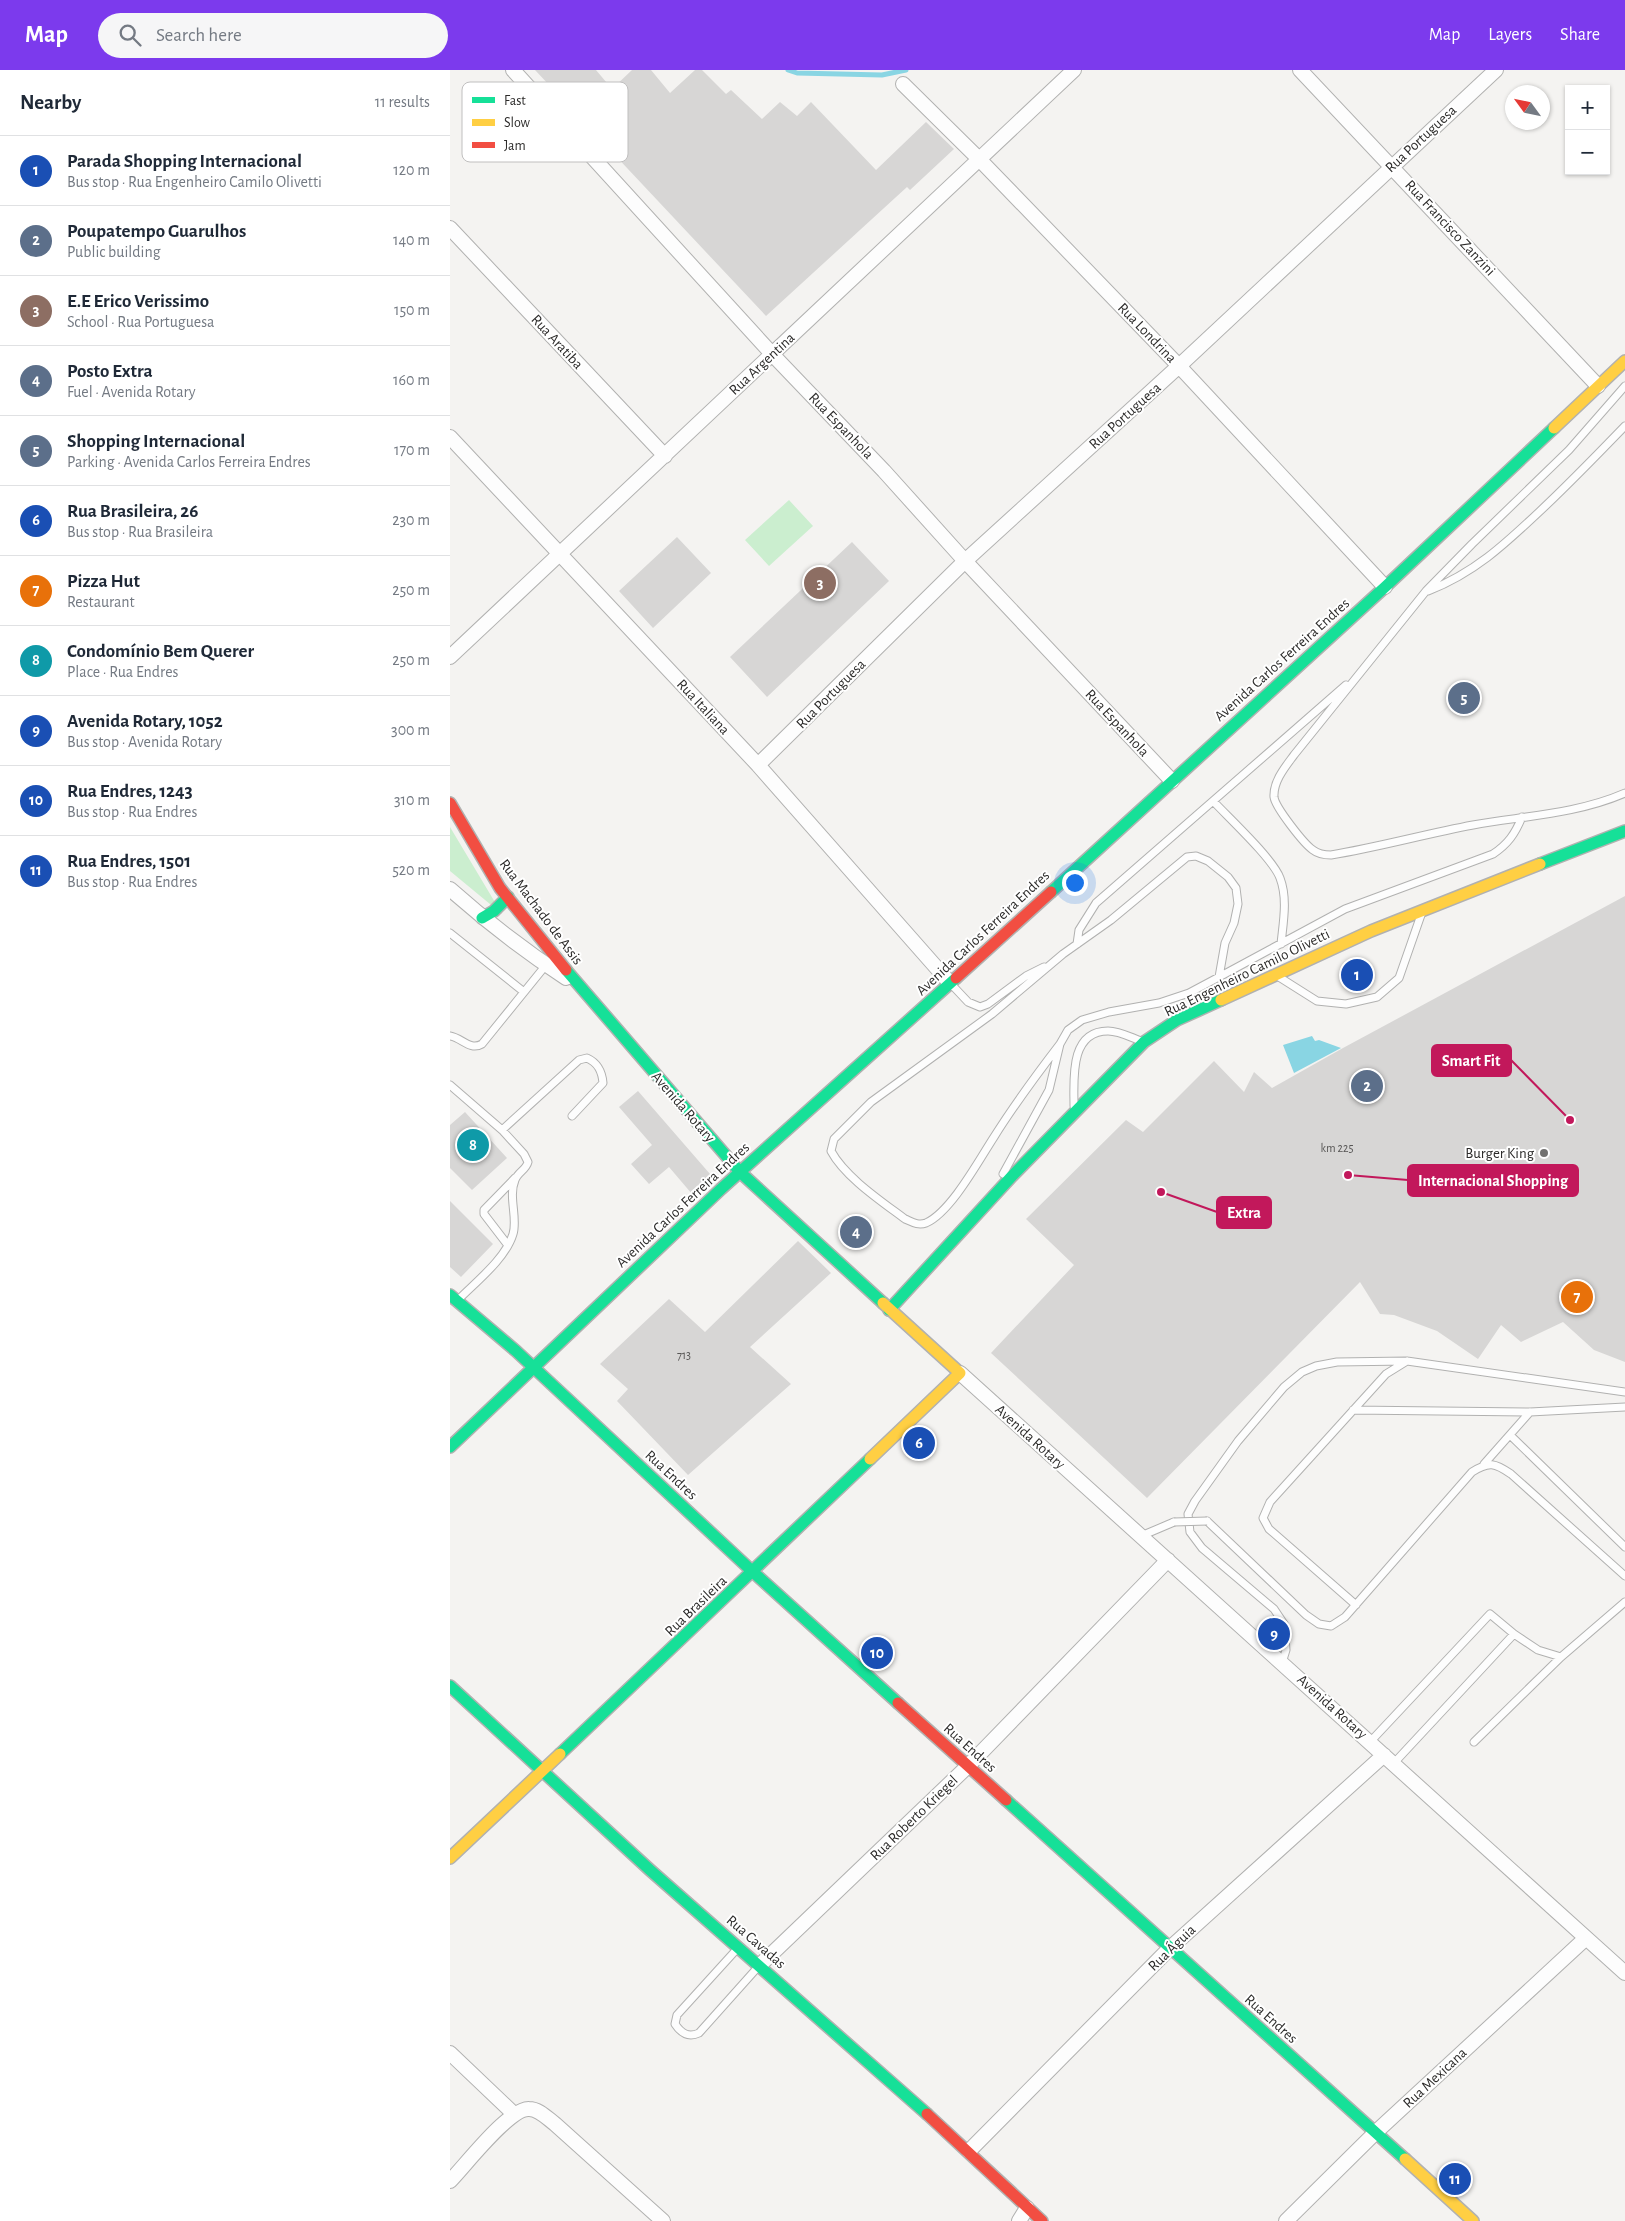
<!DOCTYPE html>
<meta charset="utf-8">
<style>
:root{--surface:#fff;--page:#f6f6f7;--text:#1f2937;--muted:#747a83;--line:#e0e1e3;--accent:#7c3aed}
body{margin:0;font-family:"Alegreya Sans",sans-serif;background:var(--page);color:var(--text)}
.controls{position:absolute;right:15px;top:15px;display:grid;overflow:hidden;border-radius:0px;box-shadow:0 1px 4px #0004}
.controls button{width:45px;height:45px;display:grid;place-items:center;padding:0;border:0;border-bottom:1px solid var(--line);background:var(--surface);color:var(--text);font:25px sans-serif}
.compass{position:absolute;left:1055px;top:15px;width:45px;height:45px;border-radius:50%;background:var(--surface);box-shadow:0 1px 4px #0004;rotate:303deg}
.you{position:absolute;left:624px;top:812px;width:18px;height:18px;margin:-12px;border:4px solid #fff;border-radius:50%;background:#1a73e8;box-shadow:0 0 0 8px #1a73e833}
.badge{display:grid;place-items:center;width:32px;height:32px;border-radius:50%;background:var(--accent);color:#fff;font-size:16px;font-weight:700}
.pin{position:absolute;translate:-50% -50%;border:2px solid #fff;box-shadow:0 1px 5px #0006}
.list{margin:0;padding:0;list-style:none}
h2{display:flex;justify-content:space-between;align-items:center;height:65px;margin:0;padding:0 20px;font-size:21px}
h2 small{font-size:16px;font-weight:400;color:var(--muted)}
.list li{display:grid;grid-template-columns:32px 1fr auto;gap:15px;align-items:center;box-sizing:border-box;height:70px;padding:0 20px;border-top:1px solid var(--line)}
.list b{display:block;font-size:19px;white-space:nowrap}
.list p{margin:0;font-size:16px;white-space:nowrap;color:var(--muted)}
.list em{font-size:16px;font-style:normal;color:var(--muted)}
.icon{flex:none;width:28px;height:28px;fill:none;stroke:currentColor;stroke-width:2;stroke-linecap:round;stroke-linejoin:round}
.map{position:relative;flex:none;width:1175px;height:2151px;overflow:hidden}
header{display:flex;align-items:center;gap:30px;box-sizing:border-box;height:70px;padding:0 25px;background:var(--accent);color:#fff}
header strong{font-size:24px}
nav{display:flex;gap:28px;margin-inline-start:auto;font-size:18px}
.search{width:350px;height:45px;background:var(--page);display:flex;align-items:center;gap:12px;box-sizing:border-box;padding:0 18px;border-radius:28px;color:var(--muted);font-size:19px}
main{display:flex}
aside{flex:1;background:var(--surface)}
.map>svg:first-child{display:block}
</style>
<header>
<strong>Map</strong>
<div class="search"><svg class="icon" aria-label="search" viewBox="0 0 24 24"><circle cx="10" cy="10" r="6"/><path d="M15 15l6 6"/></svg>Search here</div>
<nav><a>Map</a><a>Layers</a><a>Share</a></nav>
</header>
<main>
<aside>
<h2>Nearby<small>11 results</small></h2>
<ul class="list">
<li><span class="badge" style="background:#1a4fb4">1</span><div><b>Parada Shopping Internacional</b><p>Bus stop · Rua Engenheiro Camilo Olivetti</p></div><em>120 m</em></li>
<li><span class="badge" style="background:#5c6f8a">2</span><div><b>Poupatempo Guarulhos</b><p>Public building</p></div><em>140 m</em></li>
<li><span class="badge" style="background:#8d6e63">3</span><div><b>E.E Erico Verissimo</b><p>School · Rua Portuguesa</p></div><em>150 m</em></li>
<li><span class="badge" style="background:#5c6f8a">4</span><div><b>Posto Extra</b><p>Fuel · Avenida Rotary</p></div><em>160 m</em></li>
<li><span class="badge" style="background:#5c6f8a">5</span><div><b>Shopping Internacional</b><p>Parking · Avenida Carlos Ferreira Endres</p></div><em>170 m</em></li>
<li><span class="badge" style="background:#1a4fb4">6</span><div><b>Rua Brasileira, 26</b><p>Bus stop · Rua Brasileira</p></div><em>230 m</em></li>
<li><span class="badge" style="background:#e8710a">7</span><div><b>Pizza Hut</b><p>Restaurant</p></div><em>250 m</em></li>
<li><span class="badge" style="background:#0f9aa8">8</span><div><b>Condomínio Bem Querer</b><p>Place · Rua Endres</p></div><em>250 m</em></li>
<li><span class="badge" style="background:#1a4fb4">9</span><div><b>Avenida Rotary, 1052</b><p>Bus stop · Avenida Rotary</p></div><em>300 m</em></li>
<li><span class="badge" style="background:#1a4fb4">10</span><div><b>Rua Endres, 1243</b><p>Bus stop · Rua Endres</p></div><em>310 m</em></li>
<li><span class="badge" style="background:#1a4fb4">11</span><div><b>Rua Endres, 1501</b><p>Bus stop · Rua Endres</p></div><em>520 m</em></li>
</ul>
</aside>
<div class="map">
<svg width="1175" height="2151" viewBox="0 0 1175 2151">
<rect width="100%" height="100%" fill="#f4f3f1"/>
<!-- green -->
<path fill="#cbeecf" d="M339,430l24,26 -44,40 -24,-26z
M0,757l52,87 -52,-43z"/>
<!-- water -->
<path fill="#89d5e3" d="M862,966l3,5 4,-1 22,8 -47,25 -11,-28z"/>
<g fill="none" stroke-linecap="round" stroke-linejoin="round">
<!-- stream -->
<path stroke="#89d5e3" stroke-width="5" d="M338,0l9,3 85,2 24,-5"/>
</g>
<!-- building -->
<path fill="#d7d6d5" d="M85,0h61l16,19 20,-19h19l19,23 25,-23h7l24,24 5,-4 31,29 18,-17 17,14 14,-14 65,68 50,-48 28,27 -44,41 -3,-3 -141,129z
M227,467l34,36 -58,55 -34,-37z
M402,472l37,39 -122,116 -37,-40z
M1175,826v466l-31,-12 -31,-28 -42,20 -20,-17 -23,34 -41,-28 -43,-16 -14,-1 -20,-32 -213,216 -156,-145 83,-88 -48,-46 100,-99 17,12 71,-71 30,31 10,-20 18,16 71,-40z
M188,1021l72,83 -1,6 -17,14 -23,-27 -20,17 -18,-20 21,-19 -33,-38z
M15,1042l42,46 -35,32 -22,-22v-43z
M0,1131l43,43 -32,33 -11,-10z
M348,1171l33,32 -81,74 41,37 -103,91 -71,-74 11,-12 -28,-25 69,-65 36,33z"/>
<g fill="none" stroke-linecap="round" stroke-linejoin="round">
<defs>
<path id="lane" d="M1175,316l-56,64 -97,94 -46,47 -132,164c-8,11 -21,26 -20,42 1,10 30,47 39,53 5,4 12,5 18,5 48,-8 94,-21 142,-30 50,-9 104,-11 152,-32
M978,521c46,-18 76,-46 111,-79 30,-28 58,-57 86,-86
M764,732c16,17 59,57 66,76 8,21 3,45 1,66
M0,863l74,59
M627,874l2,-14 17,-27 250,-218
M769,907l126,-68 148,-55c15,-10 22,-20 29,-37
M829,907l38,24 29,3 31,-7 22,-19 22,-63
M502,915l16,17 12,5 8,-3 38,-28 18,-9
M0,966c12,2 20,15 32,8l64,-79
M0,1015l52,45
M624,1036c0,-26 -5,-75 34,-75 11,0 22,6 33,10
M553,1104l46,-84 11,-46 8,-14 14,-10 27,-8 50,-9 30,-10 30,-16 6,-34 9,-20 4,-19 -2,-16 -8,-11 -20,-16 -12,-5 -9,1 -76,63 -48,34 -71,60 -121,88 -37,37 -3,12c14,26 50,50 74,68 7,3 13,7 21,4 25,-11 53,-63 68,-86 20,-32 43,-63 66,-93
M57,1174l-23,-30v-4l31,-32
M9,1229c18,-18 47,-41 54,-65 5,-16 -5,-37 2,-54 3,-8 11,-10 13,-18l-4,-8 -22,-24 77,-70 8,-2c11,5 15,13 16,25l-31,33
M903,1340l177,2 95,-5
M1060,1365l115,112
M1034,1394l46,-52
M757,1451l99,94 13,9 12,2 14,-9 127,-145c17,-11 23,-9 39,2l114,102
M691,1466l33,-14
M906,1535l-87,-76 -6,-11 7,-16 116,-128 21,-13
M832,1593l4,-13 -2,-26 -10,-15 -72,-61 -12,-16 -2,-18 7,-13 43,-60 46,-54 18,-15 14,-6 21,-4 70,-1 218,31
M920,1672l120,-128 24,20
M1024,1672l87,-85
M944,1693l120,-129 24,16 23,7 64,-55
M287,1879l-60,66 -2,9c6,9 13,14 24,9l59,-66"/>
<path id="street" d="M63,0l259,284 112,117 81,90 207,220
M850,0l298,316
M453,14l76,75 200,207 206,221
M0,158l215,228
M0,367l308,328 192,218
M0,587l624,-587
M308,695l207,-204 214,-195 317,-296
M0,819c37,33 75,62 116,89
M510,1303l665,600
M310,1895l208,-199 200,-206
M0,1983l64,61
M519,2081l200,-202 215,-194
M0,2111c15,-15 59,-73 79,-72 10,0 18,9 26,15l108,97
M569,2151l8,-13
M836,2151l90,-89 210,-194"/>
<path id="fast" d="M1090,794l85,-33
M601,822l334,-305 169,-159
M32,848l12,-7 14,-14
M116,900l174,202 143,131
M0,1225l66,56 237,221 145,131
M439,1240l123,-134 132,-134 33,-22 44,-20
M0,1377l271,-258 235,-211
M0,1616l200,184 277,244
M110,1684l310,-295
M556,1730l399,359"/>
<path id="slow" d="M1104,358l71,-67
M771,930l150,-69 169,-67
M420,1389l90,-86 -77,-70
M0,1788l110,-104
M955,2089l68,62"/>
<path id="jam" d="M0,733l50,85 66,82
M506,908l95,-86
M448,1633l108,97
M477,2044l115,107"/>
</defs>
<!-- lane casing -->
<use href="#lane" stroke="#b1b1b0" stroke-width="9"/>
<!-- street casing -->
<use href="#street" stroke="#b1b1b0" stroke-width="16"/>
<!-- fast casing -->
<use href="#fast" stroke="#b1b1b0" stroke-width="14"/>
<!-- slow casing -->
<use href="#slow" stroke="#b1b1b0" stroke-width="14"/>
<!-- jam casing -->
<use href="#jam" stroke="#b1b1b0" stroke-width="14"/>
<!-- lane -->
<use href="#lane" stroke="#fdfdfd" stroke-width="7"/>
<!-- street -->
<use href="#street" stroke="#fdfdfd" stroke-width="14"/>
<!-- fast -->
<use href="#fast" stroke="#16e098" stroke-width="11"/>
<!-- slow -->
<use href="#slow" stroke="#ffcf43" stroke-width="11"/>
<!-- jam -->
<use href="#jam" stroke="#f24e42" stroke-width="11"/>
<defs>
<path id="lane-bridge" d="M724,1452l33,-1"/>
</defs>
<!-- lane-bridge casing -->
<use href="#lane-bridge" stroke="#b1b1b0" stroke-width="9" stroke-linecap="butt"/>
<!-- lane-bridge -->
<use href="#lane-bridge" stroke="#fdfdfd" stroke-width="7"/>
</g>
<!-- markers -->
<circle fill="#727170" stroke="#fff" stroke-width="2" cx="1094" cy="1083" r="5"/>
<g text-anchor="middle" dominant-baseline="central" stroke-width="4" stroke-linejoin="round" paint-order="stroke">
<!-- number labels -->
<g font-size="12" fill="#575655">
<text x="887" y="1078">km 225</text>
<text x="234" y="1285">713</text>
</g>
<!-- street labels -->
<g font-size="15" fill="#2c2b2a" stroke="#fff">
<text transform="translate(971 69) rotate(-43)">Rua Portuguesa</text>
<text transform="translate(1000 158) rotate(47)">Rua Francisco Zanzini</text>
<text transform="translate(697 263) rotate(46)">Rua Londrina</text>
<text transform="translate(107 272) rotate(47)">Rua Aratiba</text>
<text transform="translate(312 294) rotate(-43)">Rua Argentina</text>
<text transform="translate(675 346) rotate(-42)">Rua Portuguesa</text>
<text transform="translate(391 356) rotate(46)">Rua Espanhola</text>
<text transform="translate(832 590) rotate(-42)">Avenida Carlos Ferreira Endres</text>
<text transform="translate(381 624) rotate(-45)">Rua Portuguesa</text>
<text transform="translate(253 637) rotate(47)">Rua Italiana</text>
<text transform="translate(667 653) rotate(47)">Rua Espanhola</text>
<text transform="translate(91 842) rotate(53)">Rua Machado de Assis</text>
<text transform="translate(533 863) rotate(-43)">Avenida Carlos Ferreira Endres</text>
<text transform="translate(797 903) rotate(-26)">Rua Engenheiro Camilo Olivetti</text>
<text transform="translate(233 1037) rotate(49)">Avenida Rotary</text>
<text transform="translate(233 1135) rotate(-43)">Avenida Carlos Ferreira Endres</text>
<text transform="translate(580 1367) rotate(42)">Avenida Rotary</text>
<text transform="translate(221 1405) rotate(43)">Rua Endres</text>
<text transform="translate(246 1536) rotate(-44)">Rua Brasileira</text>
<text transform="translate(882 1637) rotate(42)">Avenida Rotary</text>
<text transform="translate(520 1678) rotate(42)">Rua Endres</text>
<text transform="translate(464 1748) rotate(-44)">Rua Roberto Kriegel</text>
<text transform="translate(306 1872) rotate(41)">Rua Cavadas</text>
<text transform="translate(722 1878) rotate(-44)">Rua Águia</text>
<text transform="translate(821 1949) rotate(42)">Rua Endres</text>
<text transform="translate(985 2008) rotate(-43)">Rua Mexicana</text>
</g>
<!-- poi labels -->
<g font-size="15" fill="#2c2b2a" stroke="#fff" text-anchor="end">
<text x="1084" y="1083">Burger King</text>
</g>
</g>
<!-- legend -->
<rect x="12" y="12" width="166" height="80" rx="8" fill="#fff" stroke="#c0bfbf" stroke-width="1"/>
<rect x="22" y="27" width="23" height="6" fill="#16e098"/>
<rect x="22" y="49" width="23" height="7" fill="#ffcf43"/>
<rect x="22" y="72" width="23" height="6" fill="#f24e42"/>
<g font-size="14" fill="#2c2b2a">
<text x="54" y="35">Fast</text>
<text x="54" y="57">Slow</text>
<text x="54" y="80">Jam</text>
</g>
<!-- callouts -->
<path fill="none" stroke="#c2185b" stroke-width="2" d="M1120 1050L1061 990M898 1105L958 1110M711 1122L767 1142"/>
<g fill="#c2185b" stroke="#fff" stroke-width="2">
<circle cx="1120" cy="1050" r="5"/>
<circle cx="898" cy="1105" r="5"/>
<circle cx="711" cy="1122" r="5"/>
</g>
<g fill="#c2185b" stroke="#c2185b" stroke-width="2">
<rect x="982" y="975" width="79" height="31" rx="5"/>
<rect x="958" y="1095" width="170" height="31" rx="5"/>
<rect x="767" y="1127" width="54" height="31" rx="5"/>
</g>
<g font-size="16" text-anchor="middle" font-weight="bold" fill="#fff">
<text x="1021" y="996">Smart Fit</text>
<text x="1043" y="1116">Internacional Shopping</text>
<text x="794" y="1148">Extra</text>
</g>
</svg>
<div class="controls">
<button>+</button>
<button>−</button>
</div>
<svg class="compass" viewBox="-18 -18 36 36"><path d="M0-13l5 13h-10z" fill="#e53935"/><path d="M0 13l5-13h-10z" fill="#747a83"/></svg>
<div class="you"></div>
<div class="pin badge" style="left:907px;top:905px;background:#1a4fb4">1</div>
<div class="pin badge" style="left:917px;top:1016px;background:#5c6f8a">2</div>
<div class="pin badge" style="left:370px;top:513px;background:#8d6e63">3</div>
<div class="pin badge" style="left:406px;top:1162px;background:#5c6f8a">4</div>
<div class="pin badge" style="left:1014px;top:628px;background:#5c6f8a">5</div>
<div class="pin badge" style="left:469px;top:1373px;background:#1a4fb4">6</div>
<div class="pin badge" style="left:1127px;top:1227px;background:#e8710a">7</div>
<div class="pin badge" style="left:23px;top:1075px;background:#0f9aa8">8</div>
<div class="pin badge" style="left:824px;top:1564px;background:#1a4fb4">9</div>
<div class="pin badge" style="left:427px;top:1583px;background:#1a4fb4">10</div>
<div class="pin badge" style="left:1005px;top:2109px;background:#1a4fb4">11</div>
</div>
</main>
